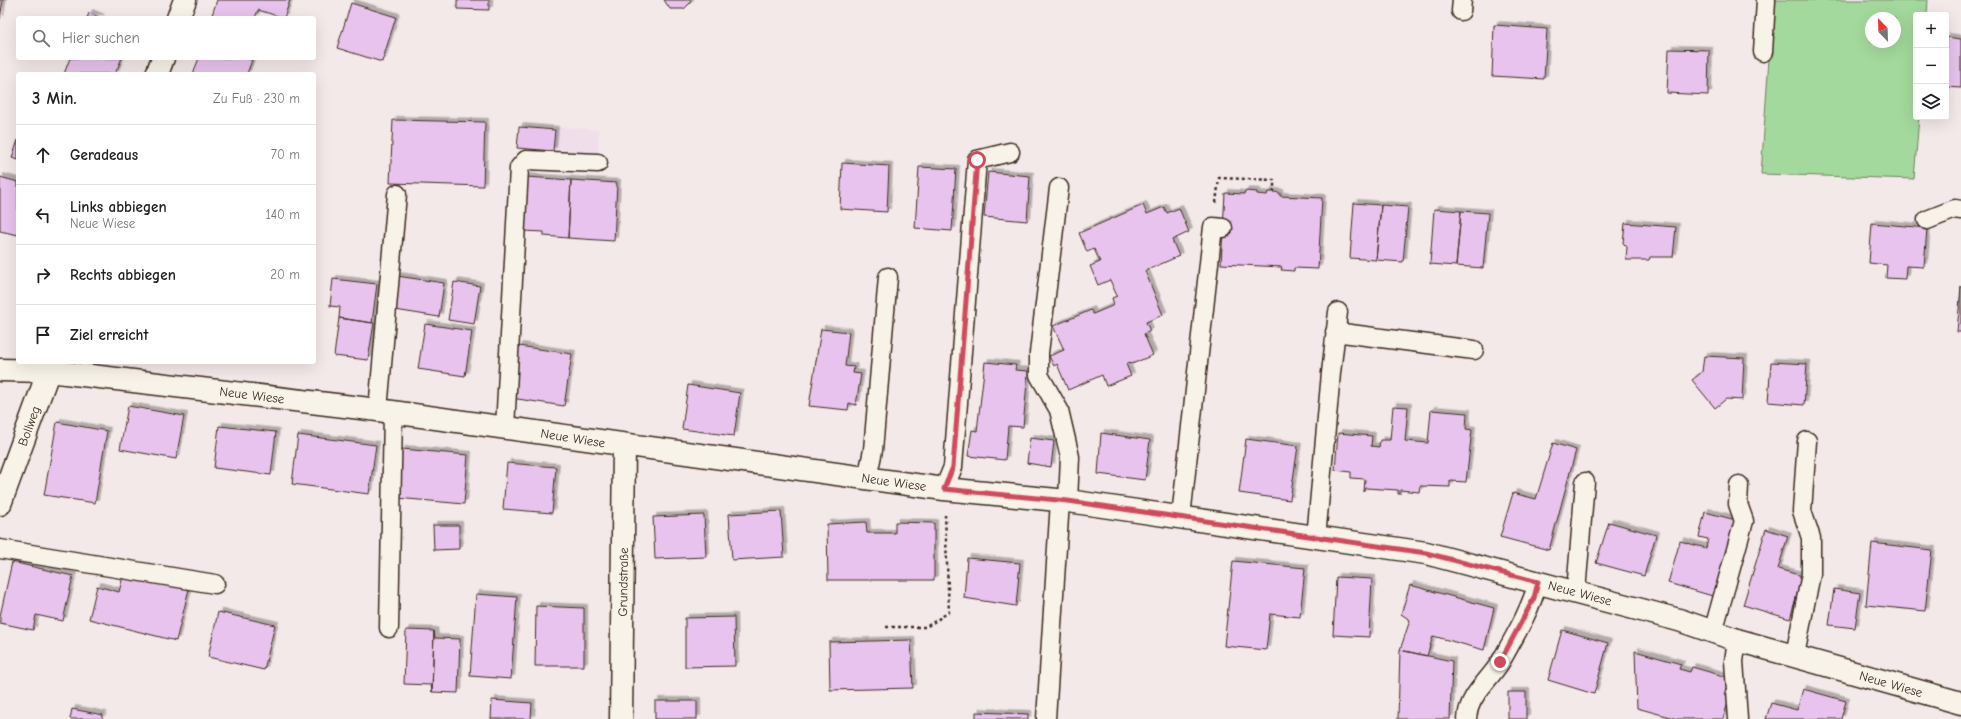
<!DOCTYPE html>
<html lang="de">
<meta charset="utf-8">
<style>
:root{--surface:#fff;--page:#f6f6f6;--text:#202124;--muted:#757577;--line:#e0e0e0}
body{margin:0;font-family:"Comic Neue",sans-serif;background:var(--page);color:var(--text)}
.controls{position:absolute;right:12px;top:12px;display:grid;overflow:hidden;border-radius:4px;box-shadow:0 4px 16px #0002}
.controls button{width:36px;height:36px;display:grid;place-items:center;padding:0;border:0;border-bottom:1px solid var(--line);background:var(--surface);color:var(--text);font:20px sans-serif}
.compass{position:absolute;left:1865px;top:12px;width:36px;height:36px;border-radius:50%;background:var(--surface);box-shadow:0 4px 16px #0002;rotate:337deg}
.stop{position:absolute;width:12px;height:12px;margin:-9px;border:3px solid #d1495b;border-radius:50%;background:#fff}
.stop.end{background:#d1495b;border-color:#fff;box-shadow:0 1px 4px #0008}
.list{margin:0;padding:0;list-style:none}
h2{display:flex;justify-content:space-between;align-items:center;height:52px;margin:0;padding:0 16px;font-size:17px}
h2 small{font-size:13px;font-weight:400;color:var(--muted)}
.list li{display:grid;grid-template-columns:26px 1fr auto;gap:12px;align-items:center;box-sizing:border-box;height:60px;padding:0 16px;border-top:1px solid var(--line)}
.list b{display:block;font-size:15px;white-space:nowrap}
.list p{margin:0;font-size:13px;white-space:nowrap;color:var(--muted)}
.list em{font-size:13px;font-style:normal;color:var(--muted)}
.icon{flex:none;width:22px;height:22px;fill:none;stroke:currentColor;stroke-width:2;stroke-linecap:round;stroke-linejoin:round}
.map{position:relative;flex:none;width:1961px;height:719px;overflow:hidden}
.search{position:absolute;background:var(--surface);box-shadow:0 4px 16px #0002;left:16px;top:16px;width:300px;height:44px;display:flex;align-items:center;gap:10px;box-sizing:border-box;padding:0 14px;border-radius:4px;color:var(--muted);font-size:15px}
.panel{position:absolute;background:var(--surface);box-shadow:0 4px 16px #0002;left:16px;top:72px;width:300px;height:292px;border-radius:4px}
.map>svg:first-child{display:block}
</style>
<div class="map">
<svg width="1961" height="719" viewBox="0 0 1961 719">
<defs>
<filter id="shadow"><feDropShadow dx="3.5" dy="-3.5" stdDeviation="0" flood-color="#0004"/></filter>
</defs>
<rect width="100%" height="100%" fill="#f4e9e9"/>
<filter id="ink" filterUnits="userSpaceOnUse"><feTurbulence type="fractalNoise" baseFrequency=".025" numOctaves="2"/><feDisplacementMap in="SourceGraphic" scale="8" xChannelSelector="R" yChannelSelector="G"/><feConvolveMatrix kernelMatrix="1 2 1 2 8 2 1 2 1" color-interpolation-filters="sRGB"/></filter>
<g filter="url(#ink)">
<!-- built -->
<path fill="#f0deea" d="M556,127l43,3 -2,39 -45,-4z"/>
<!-- green -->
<path fill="#a3d99c" stroke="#6f825d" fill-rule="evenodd" d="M1773,0h155l-1,15h-11v102h3l-5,62 -153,-5zM1871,18h24v24h-24z"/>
<!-- building -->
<path fill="#e8c3ed" stroke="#3b2a1e" filter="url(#shadow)" d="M0,0h3l-3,19z
M217,0h73l-6,18 -26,-8 -3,8h-33l-10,-3z
M457,0h32v10l-32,-1z
M664,0h27l-1,3 -6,6h-14z
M351,3l45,14 -14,45 -45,-14z
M89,13l12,5h-14z
M1494,25l53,4 -3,50 -52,-3z
M1946,37l15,2v49l-15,-1z
M1669,49l40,1 -1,45 -41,-2z
M70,58h52l-7,16h-51z
M199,58h47l6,2 -5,14h-54z
M393,120l92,2 -2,64 -93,-3z
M519,127l36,3 -2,21 -36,-3z
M18,140v20l-6,-2z
M842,163l47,3 -2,46 -47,-3z
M919,167l37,2 -4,62 -37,-3z
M988,172l42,4 -3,45 -43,-4z
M0,177l18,5v53l-18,-4z
M526,177l45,3 -3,58 -24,-2v-4l-21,-1z
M571,180l46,3 -3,58 -46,-3z
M1245,191l12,1v2l10,1 1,-3h6l6,1v3l42,2 -4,71 -24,-1v3l-13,-1 1,-3 -61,-3 4,-71 19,1z
M1354,203l27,2 -5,55 -26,-2z
M1143,205l4,9 17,-7 3,6 12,-5 10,24 -17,8 7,16 -34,15 18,44 -17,7 4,9 -6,3 9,21 -21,9 -2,-2 -4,2 5,12 -25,10 -4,-11 -34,15 -11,-26 -3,2 -5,-10 15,-6 -11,-24 38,-16 2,4 21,-9 -2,-7 5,-2 -7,-16 -12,5 -8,-19 10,-4 -6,-13 -7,3 -8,-19z
M1381,205l27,2 -5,55 -27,-2z
M1434,209l27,2 -5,55 -26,-2z
M1461,211l27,2 -5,55 -27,-2z
M1625,223l51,4 -3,30h-23l-1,3h-23l1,-13 -4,-4z
M1872,223l55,5 -3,39 -18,-1 -1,13 -19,-1 1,-13 -18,-2z
M397,276l47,7 -5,34 -44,-7z
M333,279l44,5 -5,39 -33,-5 1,-11 -10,-1z
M454,282l26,4 -6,38 -26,-4z
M1961,286v46h-4z
M339,318l35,5 -6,37 -34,-4z
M425,324l47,7 -7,45 -47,-7z
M821,329l28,3 -4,34 9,1 -1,6 8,1 -5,31 -7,-2 -1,7 -39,-4z
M519,346l53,8 -8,52 -53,-8z
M1704,356l40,2 -2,42 -16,-1 -11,9 -23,-28 10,-8z
M985,362l31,3 -1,5 13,1 -5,56 -15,-1 -3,34 -37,-4 4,-26 5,1z
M1771,362l36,2 -3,41 -36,-3z
M688,385l52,8 -6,43 -52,-7z
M128,406l56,10 -8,43 -56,-10z
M1393,406l15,1 -3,34 23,2 3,-33 36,3 -1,16 6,1 -6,52 -16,-1v6l-30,-1 -1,6 -19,-2v4h-2v-4l-32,-2 -2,4 1,-13 -14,-1v-6l-16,-2 3,-37 34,3 -1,10 8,1 1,-7h10z
M57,422l50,9 -12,72 -51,-8z
M219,426l57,6 -5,43 -57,-7z
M1101,433l49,7 -5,40 -47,-6z
M298,435l78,10 -7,49 -77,-10z
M1030,438l24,3 -3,26 -24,-4z
M1246,439l52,7 -8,54 -51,-7z
M1553,443l23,7 -27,100 -49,-13 13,-44 23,6z
M402,449l66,6 -4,49 -67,-6z
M507,463l49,4 -4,46 -49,-4z
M781,511l3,46 -52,3 -3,-46z
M1705,512l31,8 -20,77 -48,-14 12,-42 26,7 2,-9 -9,-2z
M704,515l2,42 -51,2 -2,-42z
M866,522l1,11h28v-11l39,1v57h-106l-1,-56z
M1609,522l47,13 -12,41 -48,-13z
M433,525h26v24l-25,1z
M1766,529l22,7 -10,33 24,7 -12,43 -47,-14z
M1872,543l60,7 -7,61 -59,-6z
M967,558l53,5 -4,43 -52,-8z
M1233,561l72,7 -5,49 -30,-3 -4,36 -42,-4z
M12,562l61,14 -10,45 -27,-6 -3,15 -33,-7v-7z
M124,572l65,17 -13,52 -87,-22 8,-33 22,6z
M1336,577l36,2 -3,58 -36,-2z
M1410,585l84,23 -10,42 -51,-14 -6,20 -27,-6 10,-30 -9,-6z
M1834,589l26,4 -5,35 -26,-3z
M476,594l41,3 -6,82 -41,-3z
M536,606l48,2v58h-49z
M218,612l57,13 -11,45 -56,-13z
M734,617l1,49 -50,1v-49z
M406,630l28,1 -2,61 -1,-7 -27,-1z
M1562,630l46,13 -14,51 -46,-14z
M434,631l1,7 25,1 -2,54 -26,-1z
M911,640l2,48 -83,2 -1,-48z
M1400,650l52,11 -2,58h-52z
M1635,651l46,13 -2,5 11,3 2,-5 38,11 -6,16 6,2 -7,23h-46l-40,-11z
M1803,689l43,12 -5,18h-75l5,-16 26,7z
M1508,692h18v27h-18z
M492,700l40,3 -1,16h-40z
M655,701h42v18h-42z
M72,709l31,6 -1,4h-32z
M976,712l52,2v5h-52z"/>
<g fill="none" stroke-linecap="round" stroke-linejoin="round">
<defs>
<path id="lane" d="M1461,11l1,-11
M1763,52l3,-52
M1059,188l-20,165v22l20,35 11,47 -2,44
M1927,220l28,-11 6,1
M1335,332l139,18
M378,410l19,-216
M505,428l14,-260 7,-8 72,3
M867,479l6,-29 15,-173
M944,489l9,-22 24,-307 33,-8
M1181,517l32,-290 10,1
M1316,538l15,-165 7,-61
M0,549l215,35
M1576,592l9,-110
M389,628l4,-215
M1713,632l31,-111 -6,-17 1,-19
M1737,640l-3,21 4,58
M1795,655l16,-81v-36l-9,-27 5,-70
M1046,719l14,-218
M1467,719c1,-24 23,-39 34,-58 14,-25 30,-52 37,-79"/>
<path id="street" d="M178,18l7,-18
M157,74l6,-16
M0,370l49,1 329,39 566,79 124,12 358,52 253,67 58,20 224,63
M0,504l52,-142
M621,719l3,-273"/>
</defs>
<!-- lane casing -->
<use href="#lane" stroke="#3b2a1e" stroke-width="21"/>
<!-- street casing -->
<use href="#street" stroke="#3b2a1e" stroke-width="25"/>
<!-- path -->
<path stroke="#3b2a1e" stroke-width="2.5" stroke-dasharray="3 3" stroke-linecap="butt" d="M1216,203l3,-25 55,2v12
M886,627h40l23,-15 -4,-97"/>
<!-- lane -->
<use href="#lane" stroke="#f7f3e8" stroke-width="18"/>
<!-- street -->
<use href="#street" stroke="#f7f3e8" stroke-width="22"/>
</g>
</g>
<g fill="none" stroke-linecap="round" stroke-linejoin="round" filter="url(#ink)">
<!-- route -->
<path stroke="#d1495b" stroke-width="5" d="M977,160l-24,307 -9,22 124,12 358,52 112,29 -4,16 -34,64"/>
</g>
<g text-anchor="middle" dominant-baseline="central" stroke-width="3" stroke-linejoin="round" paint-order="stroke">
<!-- street labels -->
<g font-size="13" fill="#3b2a1e" stroke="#f7f3e8">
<text transform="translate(252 395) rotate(7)">Neue Wiese</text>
<text transform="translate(29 426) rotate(-70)">Bollweg</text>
<text transform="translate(573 438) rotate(9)">Neue Wiese</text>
<text transform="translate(894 482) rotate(8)">Neue Wiese</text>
<text transform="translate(623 582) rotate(-89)">Grundstraße</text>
<text transform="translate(1580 593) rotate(15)">Neue Wiese</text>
<text transform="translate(1891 684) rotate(16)">Neue Wiese</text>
</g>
</g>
</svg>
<div class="controls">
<button>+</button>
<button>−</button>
<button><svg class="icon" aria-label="layers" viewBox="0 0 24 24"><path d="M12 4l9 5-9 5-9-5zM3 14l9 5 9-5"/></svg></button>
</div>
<svg class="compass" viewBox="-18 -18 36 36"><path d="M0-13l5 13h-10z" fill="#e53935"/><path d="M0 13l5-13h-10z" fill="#757577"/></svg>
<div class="stop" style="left:977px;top:160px"></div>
<div class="stop end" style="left:1500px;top:662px"></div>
<div class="search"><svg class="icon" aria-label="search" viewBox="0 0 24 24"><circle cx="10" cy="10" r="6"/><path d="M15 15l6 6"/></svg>Hier suchen</div>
<section class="panel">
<h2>3 Min.<small>Zu Fuß · 230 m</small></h2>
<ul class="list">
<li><svg class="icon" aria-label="ahead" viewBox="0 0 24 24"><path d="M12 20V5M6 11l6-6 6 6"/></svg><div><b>Geradeaus</b></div><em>70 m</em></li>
<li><svg class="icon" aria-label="left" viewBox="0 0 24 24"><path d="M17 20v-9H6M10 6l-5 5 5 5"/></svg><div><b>Links abbiegen</b><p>Neue Wiese</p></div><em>140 m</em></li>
<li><svg class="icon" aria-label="right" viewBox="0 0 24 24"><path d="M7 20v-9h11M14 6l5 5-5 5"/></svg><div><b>Rechts abbiegen</b></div><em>20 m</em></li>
<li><svg class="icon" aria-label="arrive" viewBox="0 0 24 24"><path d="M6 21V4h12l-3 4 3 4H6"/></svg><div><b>Ziel erreicht</b></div></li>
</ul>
</section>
</div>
